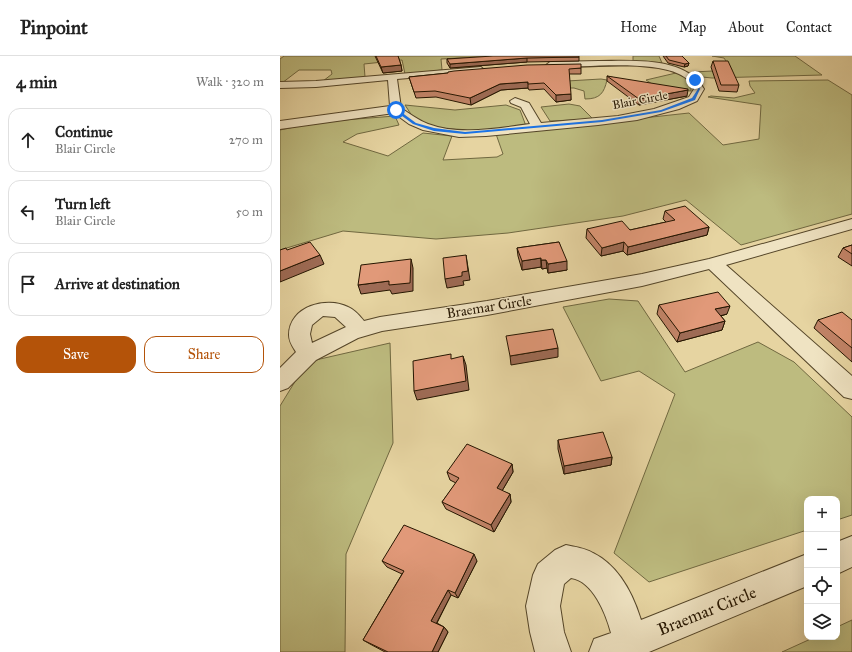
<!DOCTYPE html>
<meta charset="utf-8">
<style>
:root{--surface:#fff;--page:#f2f2f2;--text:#222;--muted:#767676;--line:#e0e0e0;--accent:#b45309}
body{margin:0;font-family:"IM FELL Great Primer",serif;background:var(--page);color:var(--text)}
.controls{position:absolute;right:12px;bottom:12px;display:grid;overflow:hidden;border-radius:8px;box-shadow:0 4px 16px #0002}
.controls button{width:36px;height:36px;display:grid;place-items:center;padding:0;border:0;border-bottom:1px solid var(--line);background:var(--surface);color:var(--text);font:20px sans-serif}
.stop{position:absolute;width:12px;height:12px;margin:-9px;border:3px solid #1a73e8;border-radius:50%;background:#fff}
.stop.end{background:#1a73e8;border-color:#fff;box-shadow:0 1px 4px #0008}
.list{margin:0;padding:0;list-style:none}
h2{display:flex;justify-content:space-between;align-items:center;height:52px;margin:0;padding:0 16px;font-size:17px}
h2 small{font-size:13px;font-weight:400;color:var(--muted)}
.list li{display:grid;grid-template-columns:26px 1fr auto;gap:12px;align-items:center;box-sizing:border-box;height:64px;margin:0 8px 8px;padding:0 8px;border:1px solid var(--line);border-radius:12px}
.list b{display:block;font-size:15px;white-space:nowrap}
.list p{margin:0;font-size:13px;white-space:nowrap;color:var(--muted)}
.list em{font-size:13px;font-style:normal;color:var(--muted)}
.actions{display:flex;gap:8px;padding:12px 16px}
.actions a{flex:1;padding:9px 0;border:1px solid var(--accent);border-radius:12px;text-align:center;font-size:14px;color:var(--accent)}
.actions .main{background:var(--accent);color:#fff}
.icon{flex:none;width:22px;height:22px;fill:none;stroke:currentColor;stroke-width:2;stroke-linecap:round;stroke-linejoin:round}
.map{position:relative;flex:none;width:572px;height:596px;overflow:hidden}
header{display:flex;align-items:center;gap:24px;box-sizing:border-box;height:56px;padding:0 20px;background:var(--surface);border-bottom:1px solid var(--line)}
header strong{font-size:19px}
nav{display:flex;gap:22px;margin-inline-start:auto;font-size:14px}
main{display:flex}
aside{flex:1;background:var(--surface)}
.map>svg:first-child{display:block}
</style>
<header>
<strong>Pinpoint</strong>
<nav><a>Home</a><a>Map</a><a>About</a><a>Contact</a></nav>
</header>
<main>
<aside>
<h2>4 min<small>Walk · 320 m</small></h2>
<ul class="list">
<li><svg class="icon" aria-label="ahead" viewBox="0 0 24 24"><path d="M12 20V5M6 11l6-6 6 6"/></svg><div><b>Continue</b><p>Blair Circle</p></div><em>270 m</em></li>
<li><svg class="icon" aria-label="left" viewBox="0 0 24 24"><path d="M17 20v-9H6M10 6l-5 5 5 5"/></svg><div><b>Turn left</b><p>Blair Circle</p></div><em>50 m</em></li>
<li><svg class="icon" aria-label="arrive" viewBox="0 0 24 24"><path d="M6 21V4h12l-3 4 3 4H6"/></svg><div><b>Arrive at destination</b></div></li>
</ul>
<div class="actions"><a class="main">Save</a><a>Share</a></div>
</aside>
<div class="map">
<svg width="572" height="596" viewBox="0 0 572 596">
<rect width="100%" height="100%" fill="#e6d4a1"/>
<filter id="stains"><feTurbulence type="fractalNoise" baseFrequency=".005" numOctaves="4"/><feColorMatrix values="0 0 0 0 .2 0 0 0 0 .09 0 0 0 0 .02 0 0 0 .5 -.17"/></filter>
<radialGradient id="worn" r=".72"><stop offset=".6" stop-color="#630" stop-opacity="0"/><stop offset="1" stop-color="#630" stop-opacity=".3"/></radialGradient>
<!-- green -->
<path fill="#bdbb7f" stroke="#706840" d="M4,0h210l-53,3 1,11 -37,4 -3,-14 -38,4 1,13 -42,4 9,-7 -1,-4h-32l-17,13 -2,-1v-23z
M353,0h26l3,7 -29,-1z
M432,0h83l27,19 -110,3 -10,-1 -9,-5 39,-2 -8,-12z
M396,17l9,2 6,10v6l-33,-3 -12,-8z
M321,23l6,1c-3,13 -7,19 -22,19l-1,-8 -10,-3h-12l5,-7z
M548,24l24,15v119l-111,31 -55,-45 -63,16 -115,17 -72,6 -93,-8 -63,19v-120l38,-8 77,-6 4,9 -42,9 -14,8 45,14 35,-23 29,3 -9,24 54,-3 6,-3 -7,-20 193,-21 34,32 36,-6 2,-34 -53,-8 3,-1 23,2 21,-5 -5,-7 -1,-5z
M289,48l11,2 13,13 -43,2 -9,-14z
M125,49l50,5 51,-5 14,5 6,16 -55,5 -30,-3 -25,-6z
M329,243l29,2 47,71 73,-30 36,20 58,55v98l-15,5v-21h-30v31l-158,52 -35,-29 61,-159 -36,-23 -38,10 -38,-74z
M110,287l3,100 -47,111 -1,98h-65v-246l27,-44z
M572,564v32h-70l33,-15h22v-10z"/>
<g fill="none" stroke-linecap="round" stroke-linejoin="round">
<defs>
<path id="minor" d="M319,5c34,0 86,-5 105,28l-7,12 -18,8 -42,11 -39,5 -112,11 -27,1 -36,-7 -14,-6 -15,-11 -114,16v-8l110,-15 -2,-26 -72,7 -36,1v-6l36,-1 165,-14 2,2 -2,2 -3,1 -81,7 4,29c9,6 17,12 27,16 32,12 69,4 102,0l-9,-17 -10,-4 -1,-2 5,-3 14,5 12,20 77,-7 36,-7 35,-12 5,-8c-3,-7 -8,-12 -15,-15 -30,-14 -95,-7 -129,-6l-4,-3 4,-3z
M572,163v10l-126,36 126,111v23l-8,-2 -135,-128 -67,17 -155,29 -105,16 -24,7 -42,22 -28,28 -8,3v-23l16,-16c-3,-5 -7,-10 -7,-17 0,-29 38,-39 59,-28 7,3 12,9 16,14l16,-4 107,-16 155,-27 67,-15zM43,260l12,1 11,10 -34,16 -2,-9 2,-9z
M572,480v31l-15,7v-32z
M286,489c9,2 19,3 27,8 26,13 40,41 48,67l166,-66v32l-158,66h-60l5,-13 17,-6c-5,-19 -18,-52 -40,-55l-7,6 -4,22 4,26 7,20h-36l-5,-20 -4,-26 7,-31 5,-11 17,-14z"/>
</defs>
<!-- minor casing -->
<use href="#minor" stroke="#544528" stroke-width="2"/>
<!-- minor -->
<use href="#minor" fill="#efe3c2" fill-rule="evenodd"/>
</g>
<!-- wall -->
<path fill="#c28468" stroke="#241500" d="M95,0h23l3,9 1,6 -19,2z
M383,0h19l7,7 -1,3 -4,1 -16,-4z
M299,1v4l-52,1 -77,6 -3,-5v-4z
M433,5l26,24 -2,7 -18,-1 -8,-24z
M301,12v6h-12l2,26 -15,2 -12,-13 -15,1 -1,-2 -27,2 -30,15 -35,-8 -20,1 -7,-21 39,-4z
M327,20l80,20 -48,9 -32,-24z
M385,155l44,16 -2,8 -80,20 -4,-4 -22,5 -15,-18 1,-9 43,1 36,-8 -3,-3z
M279,186l8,28 -19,3 -1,-5 -5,1 -1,-2 -19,3 -4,-14 -1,-8z
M572,189v21l-14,-9 5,-9z
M379,249l68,9 -6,2 4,5 -3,9 -45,12 -20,-28z
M538,264h34v42l-38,-34z
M278,384l54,17 -1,8 -47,9 -6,-25z
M232,408l1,8 -11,19 8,3 1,8 -17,30 -48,-23 -4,-7 14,-19 -6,-3 -3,-8z
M102,505h95l-19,37 -7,-3 -14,28 7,4 4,5 -10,20h-53l-15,-8 -7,-4 39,-66 -15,-7z"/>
<!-- shaded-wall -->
<path fill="#9e6b55" stroke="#241500" d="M247,2v4l-77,6v-4z
M409,7l-1,3 -4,1 1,-3z
M121,9l1,6 -19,2 -2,-6z
M248,26v6l-27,2 -30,15 -1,-7 30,-14z
M408,34l-1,6 -48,9v-6z
M291,38v6l-15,2v-7z
M429,171l-2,8 -80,20 1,-8z
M344,186l-1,9 -22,5 1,-8z
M40,199l4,9 -44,18v-11z
M186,199l4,25 -7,1 1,4 -17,3 -2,-9 17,-7z
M261,202v9l-19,3v-9z
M131,203l2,9v23l-21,3 -2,-4 -29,4 -3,-9 31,-4z
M261,204h5l1,8 -5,1z
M287,205v9l-19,3v-9z
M450,250l-3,8 -15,4 3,-9z
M445,265l-3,9 -45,12 3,-9z
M278,292v9l-47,8 -1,-9z
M183,300l3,9 3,25 -52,10 -3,-9z
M332,401l-1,8 -47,9v-8z
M232,408l1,8 -14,24 -2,-8z
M230,438l1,8 -17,30 -3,-7z
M194,498l3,7 -19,37 -3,-5z
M168,534l3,5 -16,31 -4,-5z
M164,571l4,5 -10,20h-6z"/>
<!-- building -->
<path fill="#e19979" stroke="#241500" d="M96,0h22l3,9 -20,2z
M213,0h86v1l-52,1 -77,6 -3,-5z
M386,0h16l7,7 -4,1 -16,-4z
M433,5h15l11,24h-18z
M301,8v4l-12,1 2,25 -15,1 -12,-12 -16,1v-2l-28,2 -30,14 -35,-7 -21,1 -5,-15 39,-4v-1l6,-1 73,-6z
M327,20l81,13v1l-49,9z
M405,150l24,21 -81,20 -4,-5 -22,6 -15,-19 35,-8 8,9 45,-10 -10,-9z
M30,186l10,13 -40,16v-21l6,-2 1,2z
M279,186l8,19 -19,3 -2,-4h-5v-2l-19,3 -5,-13z
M572,189v9l-9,-6z
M186,199l2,16 -6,1v4l-17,3 -2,-21z
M131,203l-1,24 -21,2v-4l-31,4 3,-20z
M438,236l12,14 -15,3 10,12 -45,12 -21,-28z
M562,256l10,8v28l-34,-28z
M273,273l5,19 -48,8 -4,-20z
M171,298v5l12,-3 3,25 -52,10 -1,-30z
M323,376l9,25 -48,9 -6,-26z
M187,388l45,20 -15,24 13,6 -19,31 -49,-23 17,-24 -12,-6z
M124,469l70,29 -19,39 -7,-3 -17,31 13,6 -12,25h-44l-25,-12 41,-69 -22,-10z"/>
<!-- route -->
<path fill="#1a73e8" d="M413,24h3l4,9 -5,11 -34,12 -59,10 -137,12 -31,-3 -21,-7 -19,-14 3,-1 19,14 18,5 31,4 137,-12 59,-10 31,-12 6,-9z"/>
<g text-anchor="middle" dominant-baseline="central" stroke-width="3" stroke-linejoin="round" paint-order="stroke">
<!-- far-street labels -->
<g font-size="12" fill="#241500" stroke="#efe3c2">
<text transform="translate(360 44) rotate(-11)">Blair Circle</text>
</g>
<!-- street labels -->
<g font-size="14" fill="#241500" stroke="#efe3c2">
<text transform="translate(209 251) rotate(-9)">Braemar Circle</text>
</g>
<!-- near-street labels -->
<g font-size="17" fill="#241500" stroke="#efe3c2">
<text transform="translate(427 555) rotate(-22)">Braemar Circle</text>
</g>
</g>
<rect width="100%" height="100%" filter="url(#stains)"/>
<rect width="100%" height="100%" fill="url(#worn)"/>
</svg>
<div class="controls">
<button>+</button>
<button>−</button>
<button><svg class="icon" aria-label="locate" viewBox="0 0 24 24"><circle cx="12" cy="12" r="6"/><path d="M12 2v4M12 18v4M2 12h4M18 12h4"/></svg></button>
<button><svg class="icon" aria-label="layers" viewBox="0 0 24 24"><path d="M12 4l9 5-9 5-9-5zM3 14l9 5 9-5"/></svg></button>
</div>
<div class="stop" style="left:116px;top:54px"></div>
<div class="stop end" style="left:415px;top:24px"></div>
</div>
</main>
